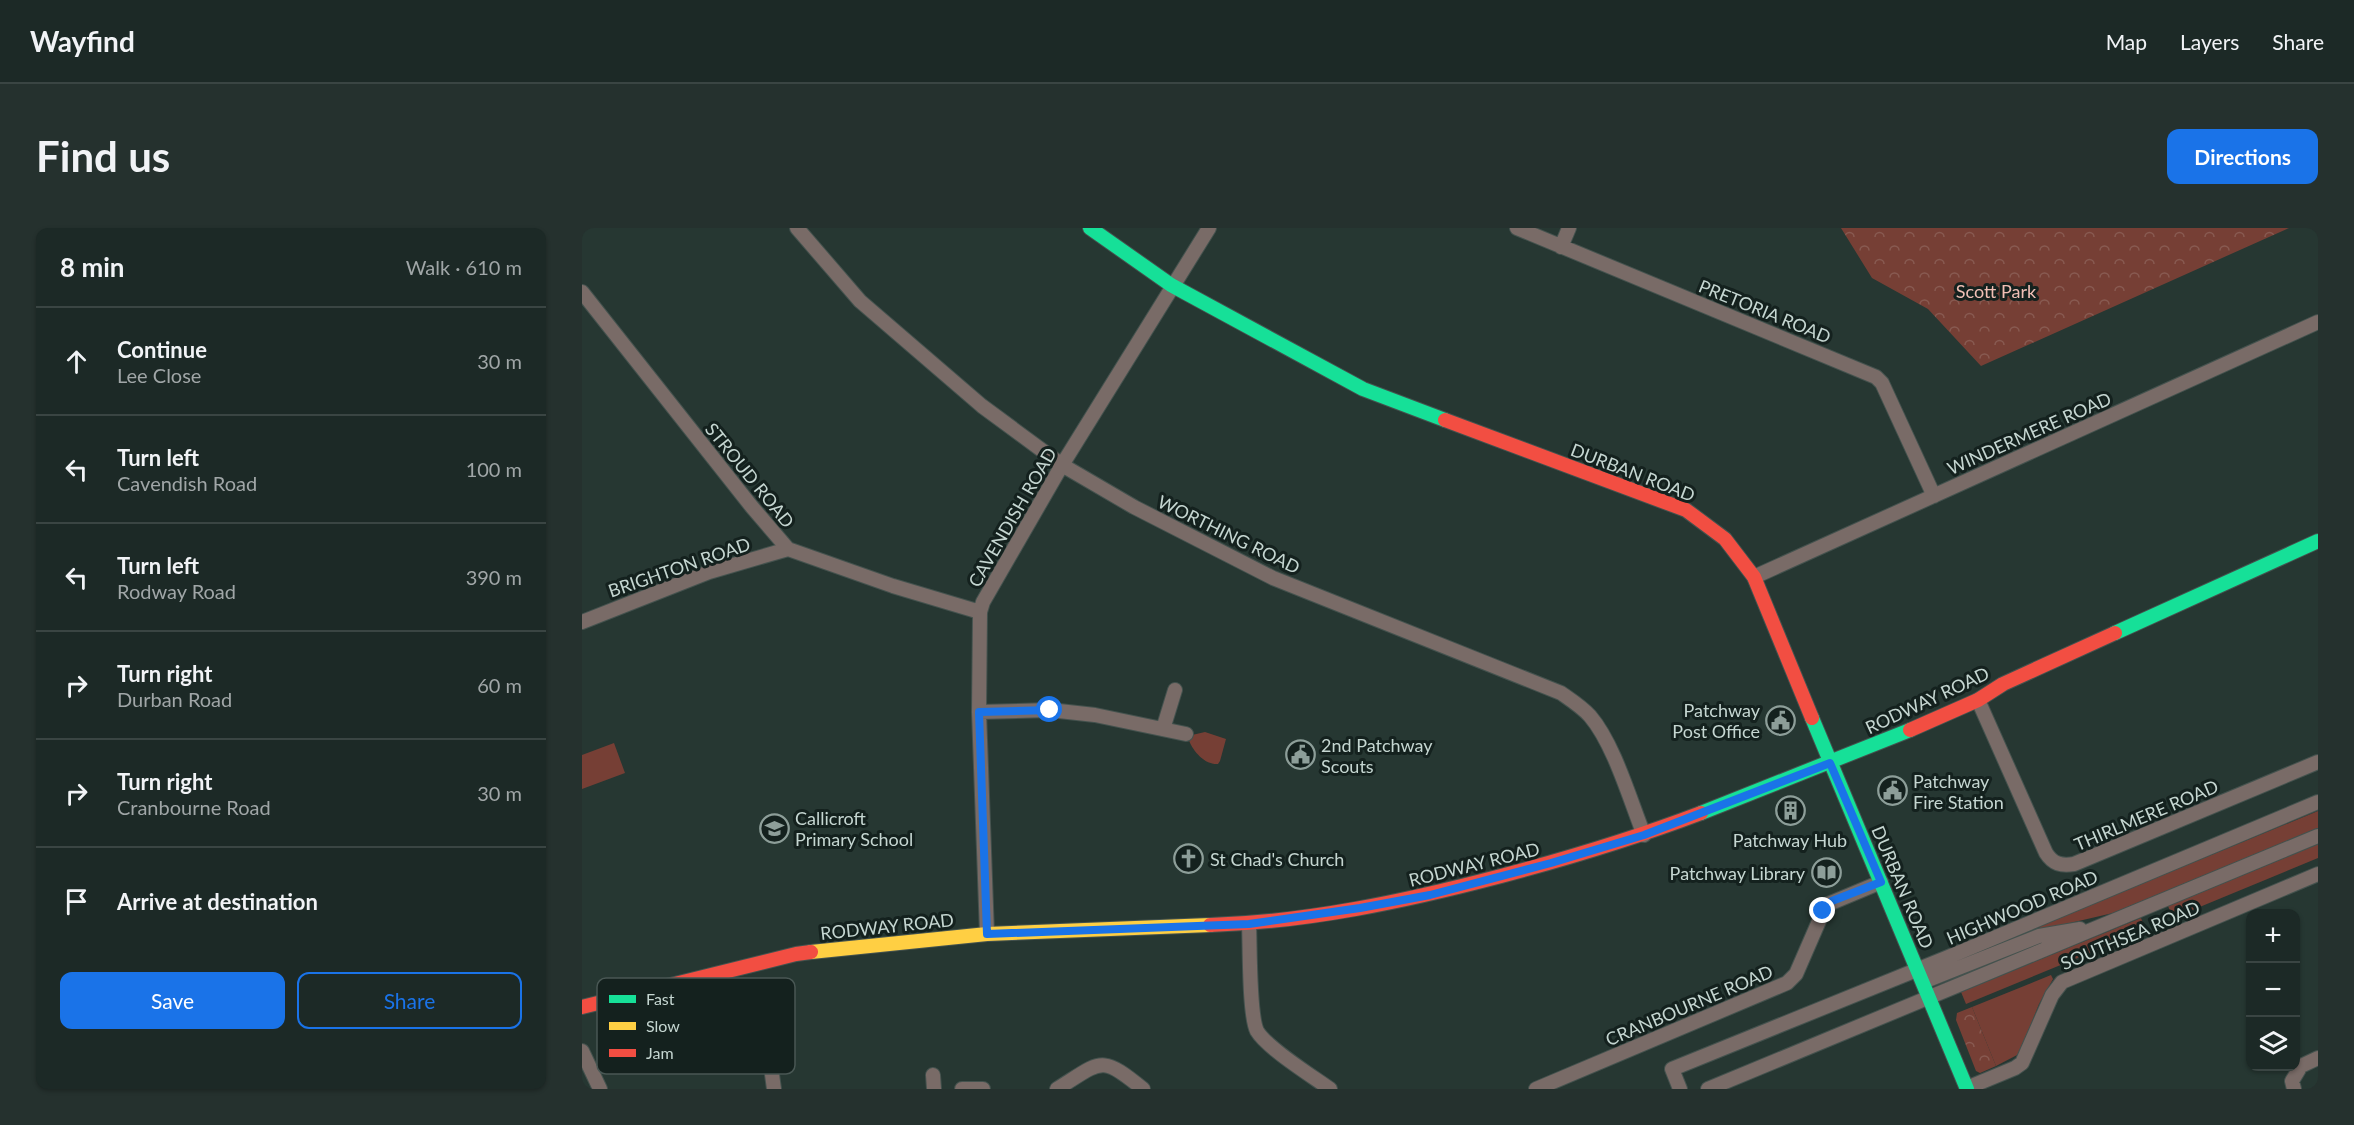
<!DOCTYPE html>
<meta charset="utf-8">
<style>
:root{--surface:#1c2926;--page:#25312e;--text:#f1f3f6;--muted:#a0a6a7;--line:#3a4543;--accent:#1a73e8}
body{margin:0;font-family:Lato,sans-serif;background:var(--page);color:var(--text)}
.controls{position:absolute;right:18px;bottom:18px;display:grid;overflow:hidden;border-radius:12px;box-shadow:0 2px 4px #0004}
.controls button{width:54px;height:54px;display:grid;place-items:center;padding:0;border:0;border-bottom:2px solid var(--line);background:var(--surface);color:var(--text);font:30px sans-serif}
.stop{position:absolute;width:18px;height:18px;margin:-14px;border:4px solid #1a73e8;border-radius:50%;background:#fff}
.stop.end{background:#1a73e8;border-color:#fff;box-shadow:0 2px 6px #0008}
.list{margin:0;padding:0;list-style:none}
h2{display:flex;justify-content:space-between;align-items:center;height:78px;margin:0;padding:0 24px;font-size:26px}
h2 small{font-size:20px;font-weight:400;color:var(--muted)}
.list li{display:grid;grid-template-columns:39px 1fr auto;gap:18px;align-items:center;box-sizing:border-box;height:108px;padding:0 24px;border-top:2px solid var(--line)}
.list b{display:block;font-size:22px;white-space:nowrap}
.list p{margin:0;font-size:20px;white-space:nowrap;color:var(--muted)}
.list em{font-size:20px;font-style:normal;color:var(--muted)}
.actions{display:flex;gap:12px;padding:18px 24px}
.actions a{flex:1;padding:14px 0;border:2px solid var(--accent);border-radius:12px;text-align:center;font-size:21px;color:var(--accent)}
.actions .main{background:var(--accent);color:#fff}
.icon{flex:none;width:33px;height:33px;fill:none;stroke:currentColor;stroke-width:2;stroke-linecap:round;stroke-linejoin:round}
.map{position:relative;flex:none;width:1736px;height:861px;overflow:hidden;border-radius:12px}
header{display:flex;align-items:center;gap:36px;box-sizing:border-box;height:84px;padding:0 30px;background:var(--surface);border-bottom:2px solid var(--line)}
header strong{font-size:28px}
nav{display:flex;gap:33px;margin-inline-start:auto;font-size:21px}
.intro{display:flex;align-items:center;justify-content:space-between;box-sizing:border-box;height:144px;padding:0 36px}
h1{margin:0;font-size:42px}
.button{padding:15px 27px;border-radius:12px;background:var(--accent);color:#fff;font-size:21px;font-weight:700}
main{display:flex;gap:36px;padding:0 36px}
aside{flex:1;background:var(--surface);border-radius:12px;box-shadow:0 2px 4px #0004}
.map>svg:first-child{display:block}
</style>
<header>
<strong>Wayfind</strong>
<nav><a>Map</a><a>Layers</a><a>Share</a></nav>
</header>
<div class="intro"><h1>Find us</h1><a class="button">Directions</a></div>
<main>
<aside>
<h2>8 min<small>Walk · 610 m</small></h2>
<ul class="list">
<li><svg class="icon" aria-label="ahead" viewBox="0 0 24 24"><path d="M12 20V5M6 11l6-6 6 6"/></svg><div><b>Continue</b><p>Lee Close</p></div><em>30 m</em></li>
<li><svg class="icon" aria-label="left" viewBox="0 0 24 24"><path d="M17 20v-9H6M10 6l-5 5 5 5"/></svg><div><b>Turn left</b><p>Cavendish Road</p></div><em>100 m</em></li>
<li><svg class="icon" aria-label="left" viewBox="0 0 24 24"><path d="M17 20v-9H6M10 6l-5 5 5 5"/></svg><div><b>Turn left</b><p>Rodway Road</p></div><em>390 m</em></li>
<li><svg class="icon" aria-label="right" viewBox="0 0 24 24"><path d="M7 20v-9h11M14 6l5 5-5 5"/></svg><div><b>Turn right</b><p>Durban Road</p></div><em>60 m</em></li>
<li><svg class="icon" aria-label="right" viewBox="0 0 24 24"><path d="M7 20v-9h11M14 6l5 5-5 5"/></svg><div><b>Turn right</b><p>Cranbourne Road</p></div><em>30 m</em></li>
<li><svg class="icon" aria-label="arrive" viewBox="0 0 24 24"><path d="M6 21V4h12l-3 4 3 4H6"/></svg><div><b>Arrive at destination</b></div></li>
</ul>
<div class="actions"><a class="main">Save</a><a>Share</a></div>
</aside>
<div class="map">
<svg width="1736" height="861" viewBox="0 0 1736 861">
<defs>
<pattern id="park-crowns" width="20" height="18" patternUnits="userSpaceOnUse" patternTransform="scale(1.5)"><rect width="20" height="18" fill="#763f35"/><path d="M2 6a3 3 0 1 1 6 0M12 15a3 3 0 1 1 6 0" fill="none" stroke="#885a51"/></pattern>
</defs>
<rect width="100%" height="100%" fill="#263732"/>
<!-- green -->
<path fill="#763f35" d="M623,504l21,7 -6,22 -2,3c-14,1 -26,-14 -30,-26l4,-3z
M32,515l11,30 -43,16v-34z
M1736,583v17l-205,85 -73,17 -1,-4z
M1736,616v14l-145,60 -5,-12z
M1559,690l5,12 -180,74 -5,-12z
M1469,747l2,4 -14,25 -20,50 -23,12 -24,-59z"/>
<!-- park -->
<path fill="url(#park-crowns)" d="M1259,0h448l-308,138 -53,-57 -56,-31z
M1390,779l24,59 -16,7 -4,-2 -20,-51 1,-7z"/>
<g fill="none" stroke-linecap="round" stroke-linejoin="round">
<defs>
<path id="street" d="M215,0l63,73 122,105 80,59 72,42 139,71 288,115c10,7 21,14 29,23 24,28 40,84 54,119
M935,0l359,149 6,6 52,113
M979,19l8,-19
M0,64l170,215 36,42 105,37 87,26
M1172,349l564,-255
M0,394l127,-50 79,-23
M1396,472l68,153c7,11 15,13 28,11l244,-102
M397,484l71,-2 45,5 91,19
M581,501l12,-39
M667,696c1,22 0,91 8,107 10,17 55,45 73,58
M405,706l-8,-222 1,-100 3,-10 79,-137 147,-237
M1341,754l116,-46 41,-7
M0,823l18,38
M189,839l3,22
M351,847l1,14
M1385,860l48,-20 7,-5 30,-68 10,-13 256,-108
M380,861h21
M475,861c45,-28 43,-35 86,0
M954,861l251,-106 9,-9 30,-69 55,-23
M1098,861l-8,-20 274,-111 372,-156
M1126,861l610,-253
M1712,861l-2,-8 9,-15 17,-8"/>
<path id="fast" d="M508,0l81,57 192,104 82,31
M1533,405l203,-92
M1230,490l155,371
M1119,585l209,-83"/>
<path id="slow" d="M229,724l176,-18 223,-9"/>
<path id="jam" d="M863,192l241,90 39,29 29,38 58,141
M1328,502l68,-30 25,-16 112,-51
M628,697c98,-3 196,-24 291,-49 68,-18 134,-38 200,-63
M0,779l214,-53 15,-2"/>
</defs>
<!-- street casing -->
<use href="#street" stroke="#44524e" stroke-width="16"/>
<!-- fast casing -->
<use href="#fast" stroke="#44524e" stroke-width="16"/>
<!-- slow casing -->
<use href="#slow" stroke="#44524e" stroke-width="16"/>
<!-- jam casing -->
<use href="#jam" stroke="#44524e" stroke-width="16"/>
<!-- street -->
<use href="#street" stroke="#796b67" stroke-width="14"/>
<!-- fast -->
<use href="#fast" stroke="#16e098" stroke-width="14"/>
<!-- slow -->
<use href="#slow" stroke="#ffcf43" stroke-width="14"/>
<!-- jam -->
<use href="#jam" stroke="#f24e42" stroke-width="14"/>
</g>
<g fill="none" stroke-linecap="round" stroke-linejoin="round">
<!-- route -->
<path stroke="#1a73e8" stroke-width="8" d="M468,482l-71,2 8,222 262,-10 111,-16 70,-13 121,-32 93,-28 186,-72 51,119 -49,19 -9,10"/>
</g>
<!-- icons -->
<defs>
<symbol id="civic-ring" viewBox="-11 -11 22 22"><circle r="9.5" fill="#14211e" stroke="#8d9e99" stroke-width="1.5"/><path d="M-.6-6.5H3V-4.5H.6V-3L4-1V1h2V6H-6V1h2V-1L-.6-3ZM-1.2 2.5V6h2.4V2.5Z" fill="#8d9e99"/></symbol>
<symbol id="building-ring" viewBox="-11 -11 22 22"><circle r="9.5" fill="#14211e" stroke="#8d9e99" stroke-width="1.5"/><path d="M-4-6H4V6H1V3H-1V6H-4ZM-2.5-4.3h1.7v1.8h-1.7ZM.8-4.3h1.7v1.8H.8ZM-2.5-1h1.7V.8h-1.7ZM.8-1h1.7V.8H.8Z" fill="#8d9e99"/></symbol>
<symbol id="school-ring" viewBox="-11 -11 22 22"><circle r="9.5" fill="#14211e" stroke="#8d9e99" stroke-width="1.5"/><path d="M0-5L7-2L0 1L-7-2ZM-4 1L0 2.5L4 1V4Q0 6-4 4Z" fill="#8d9e99"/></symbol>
<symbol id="church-ring" viewBox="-11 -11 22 22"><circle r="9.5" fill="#14211e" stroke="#8d9e99" stroke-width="1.5"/><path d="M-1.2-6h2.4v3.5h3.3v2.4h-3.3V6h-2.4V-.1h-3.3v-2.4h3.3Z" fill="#8d9e99"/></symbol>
<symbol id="library-ring" viewBox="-11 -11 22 22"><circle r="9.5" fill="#14211e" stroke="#8d9e99" stroke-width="1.5"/><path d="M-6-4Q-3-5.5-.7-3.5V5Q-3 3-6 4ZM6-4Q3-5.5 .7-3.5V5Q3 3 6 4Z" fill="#8d9e99"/></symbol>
</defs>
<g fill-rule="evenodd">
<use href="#civic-ring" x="1182" y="476" width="33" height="33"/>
<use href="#civic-ring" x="702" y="510" width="33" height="33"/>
<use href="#civic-ring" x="1294" y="546" width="33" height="33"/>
<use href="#building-ring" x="1192" y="566" width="33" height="33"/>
<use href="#school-ring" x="176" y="584" width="33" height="33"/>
<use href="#church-ring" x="590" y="614" width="33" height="33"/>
<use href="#library-ring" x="1228" y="628" width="33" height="33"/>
</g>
<g text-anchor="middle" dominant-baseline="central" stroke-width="6" stroke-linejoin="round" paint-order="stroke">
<!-- park labels -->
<g font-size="18" fill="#f0bfb5" stroke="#14211e">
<text x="1414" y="63">Scott Park</text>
</g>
<!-- street labels -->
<g font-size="18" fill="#c5d6d1" stroke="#14211e">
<text transform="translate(1183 83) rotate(22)">PRETORIA ROAD</text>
<text transform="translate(1447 205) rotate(-24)">WINDERMERE ROAD</text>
<text transform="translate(1051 244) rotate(21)">DURBAN ROAD</text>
<text transform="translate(168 247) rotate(51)">STROUD ROAD</text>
<text transform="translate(430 289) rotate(-60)">CAVENDISH ROAD</text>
<text transform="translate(647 306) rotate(26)">WORTHING ROAD</text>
<text transform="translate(97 339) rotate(-19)">BRIGHTON ROAD</text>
<text transform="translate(1345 472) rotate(-25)">RODWAY ROAD</text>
<text transform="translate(1564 587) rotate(-23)">THIRLMERE ROAD</text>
<text transform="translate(892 636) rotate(-14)">RODWAY ROAD</text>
<text transform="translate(1321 659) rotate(67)">DURBAN ROAD</text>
<text transform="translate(1440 679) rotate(-23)">HIGHWOOD ROAD</text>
<text transform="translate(305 698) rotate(-6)">RODWAY ROAD</text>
<text transform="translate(1548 707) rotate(-23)">SOUTHSEA ROAD</text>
<text transform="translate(1107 777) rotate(-23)">CRANBOURNE ROAD</text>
</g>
<!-- poi labels -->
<g font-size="18" fill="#c5d6d1" stroke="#14211e" text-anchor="start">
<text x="1178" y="482" text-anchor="end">Patchway<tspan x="1178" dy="21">Post Office</tspan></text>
<text x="739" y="517">2nd Patchway<tspan x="739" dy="21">Scouts</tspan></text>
<text x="1331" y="553">Patchway<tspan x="1331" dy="21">Fire Station</tspan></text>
<text x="213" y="590">Callicroft<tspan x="213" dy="21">Primary School</tspan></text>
<text x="1208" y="612" text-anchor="middle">Patchway Hub</text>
<text x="628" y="631">St Chad's Church</text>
<text x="1223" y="645" text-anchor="end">Patchway Library</text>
</g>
</g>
<!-- legend -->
<rect x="15" y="750" width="198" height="96" rx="9" fill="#14211e" stroke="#495754" stroke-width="1.5"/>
<rect x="27" y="767" width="27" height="8" fill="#16e098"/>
<rect x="27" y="794" width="27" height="8" fill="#ffcf43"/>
<rect x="27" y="821" width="27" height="8" fill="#f24e42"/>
<g font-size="16" fill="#c5d6d1">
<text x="64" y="777">Fast</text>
<text x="64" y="804">Slow</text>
<text x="64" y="831">Jam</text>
</g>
</svg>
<div class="controls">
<button>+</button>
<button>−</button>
<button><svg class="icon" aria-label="layers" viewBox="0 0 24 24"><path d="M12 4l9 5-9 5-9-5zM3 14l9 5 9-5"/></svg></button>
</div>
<div class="stop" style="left:468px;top:482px"></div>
<div class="stop end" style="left:1241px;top:683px"></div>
</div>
</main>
